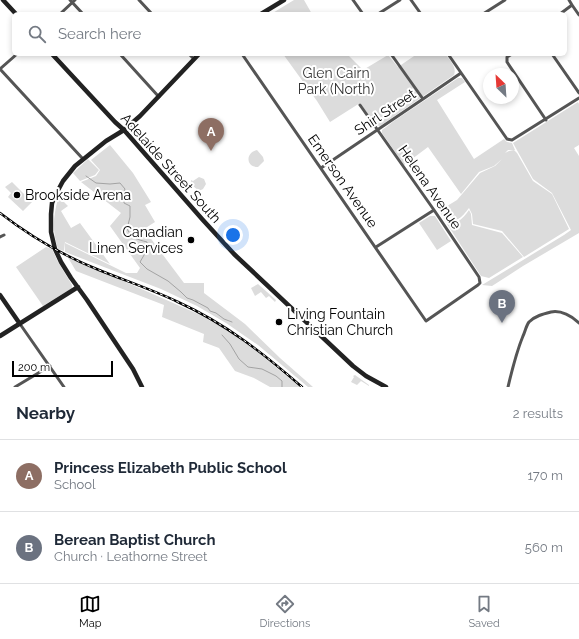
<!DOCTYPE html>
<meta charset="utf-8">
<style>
:root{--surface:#fff;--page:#f2f2f3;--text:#1f2937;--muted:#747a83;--line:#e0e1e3;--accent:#000}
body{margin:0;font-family:Raleway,sans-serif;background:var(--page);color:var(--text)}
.compass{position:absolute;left:483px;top:68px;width:36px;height:36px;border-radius:50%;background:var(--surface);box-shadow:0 2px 6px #0003;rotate:335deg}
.scale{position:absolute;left:12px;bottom:10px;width:101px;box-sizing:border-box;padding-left:4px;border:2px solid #000;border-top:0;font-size:11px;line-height:14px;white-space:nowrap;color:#000;-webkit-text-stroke:3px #fff;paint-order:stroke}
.you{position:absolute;left:233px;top:235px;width:14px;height:14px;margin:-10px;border:3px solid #fff;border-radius:50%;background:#1a73e8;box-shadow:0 0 0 6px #1a73e833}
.badge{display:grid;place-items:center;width:26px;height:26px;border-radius:50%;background:var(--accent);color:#fff;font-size:13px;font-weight:700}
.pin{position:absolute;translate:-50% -33px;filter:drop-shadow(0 1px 2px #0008)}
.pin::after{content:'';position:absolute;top:21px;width:14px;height:12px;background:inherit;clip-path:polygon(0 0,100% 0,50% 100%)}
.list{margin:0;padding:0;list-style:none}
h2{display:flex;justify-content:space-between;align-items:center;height:52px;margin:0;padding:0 16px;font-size:17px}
h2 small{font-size:13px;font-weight:400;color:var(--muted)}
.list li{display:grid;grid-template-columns:26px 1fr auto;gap:12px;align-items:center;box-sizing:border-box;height:72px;padding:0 16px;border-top:1px solid var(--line)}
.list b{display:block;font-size:15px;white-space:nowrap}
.list p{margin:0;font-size:13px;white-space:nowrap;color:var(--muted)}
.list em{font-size:13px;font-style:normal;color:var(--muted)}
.icon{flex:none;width:22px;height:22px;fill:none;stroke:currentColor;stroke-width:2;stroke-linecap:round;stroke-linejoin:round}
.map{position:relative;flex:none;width:579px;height:387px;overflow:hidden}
.search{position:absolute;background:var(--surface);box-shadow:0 2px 6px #0003;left:12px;right:12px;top:12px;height:44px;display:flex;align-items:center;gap:10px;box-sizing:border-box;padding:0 14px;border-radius:6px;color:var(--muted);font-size:15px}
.sheet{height:196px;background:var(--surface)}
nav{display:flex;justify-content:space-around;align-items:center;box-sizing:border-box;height:56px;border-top:1px solid var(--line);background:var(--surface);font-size:11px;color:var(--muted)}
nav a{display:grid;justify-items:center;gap:2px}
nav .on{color:var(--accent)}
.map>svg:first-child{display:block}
</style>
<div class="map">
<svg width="579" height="387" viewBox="0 0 579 387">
<rect width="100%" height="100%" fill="#fff"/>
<!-- green -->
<path fill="#dcdcdc" d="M294,0h10l8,14h-41z
M283,54h64l16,16 25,-15 10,12 19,-13h28c5,6 12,13 9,21l-74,51 -4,-1 -16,-22 -30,19 -13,-21z
M458,78h4l3,4 -28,18 37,59 30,-20 3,3 5,1 3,7h-7l-3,3 4,-2 5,-1 3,3 16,28 19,13 17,35 -45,28 -22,-26 -29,-7 -1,-10 -3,-6c-8,10 -9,12 -23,14l-7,-11 18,-11 23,-27 15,-7 7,-7 -8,7 -15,6 -18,22 -33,-47 -24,18 -22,-32v-3l12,-9z
M578,102l1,2v41l-5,3 5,8v77l-56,33 -31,20 -10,-1 82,-50 7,-5 -19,-37 -19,-14 -20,-36z
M110,145l23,28 18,29 -6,3 10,17 -11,7 13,18 27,36h20v10l41,31 35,34 33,29h-5l-50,-42 -32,-22 -29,-17 -36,-17 -96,-37v-9l61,30h11l3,-5 -30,-42 11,-13 -40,-31 15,-6 4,-6 -9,-10z
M257,150l6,7 1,4 -6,6c-12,0 -13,-14 -1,-17z
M88,159l11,11 -4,5 -15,6 -7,-8z
M199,177l5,2 2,5 -3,5 -4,2 -6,-5h-2v-6l2,1z
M12,182l20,20 -9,9 -15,-14 3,-4 -6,-6z
M58,199h3l7,7 -7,5 10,17 9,-5 30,41 -45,-22 -1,9 -6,-2c-6,-18 -5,-32 0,-50z
M469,210l2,4 1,11 30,8 21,24 -34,21 -8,-2 -34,-52c11,-1 15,-4 22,-14z
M430,216h5l16,25 -14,9 -18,-27z
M46,247l6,2 6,13 14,23v3l-29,18 -27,-39z
M67,256l131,58 31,17 26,19 45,37h-30l-16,-9 -19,-7 -16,-23 -16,-6 1,-8 -42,-17 2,-12 -88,-34z
M258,284l18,16 -1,2 -6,-6 -3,2 -5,-6 -6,4 -4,-8z
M355,375l14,10v1l-8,-5 -4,4 -6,-3 3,-5 -1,-1z"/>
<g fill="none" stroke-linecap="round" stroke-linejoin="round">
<!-- stream -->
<path stroke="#a3a3a3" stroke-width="1" d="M86,176l10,7 14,1 10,-1 5,6 -1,3v11l6,3v11l-3,12c6,10 9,10 20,13v8l-7,12 7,7 21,12 13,11 6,6 6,2 15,8 2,3 6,2 8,6 8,3
M222,335l8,9 9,15 9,8 14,2 14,7 6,5v6"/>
<!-- street -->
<path stroke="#555" stroke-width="3" d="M70,0l13,14
M139,0l13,14
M353,0l10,14
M411,0l10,14
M572,5l7,10
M60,14l15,-14
M378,14l22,-14
M483,14l22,-14
M560,14l12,-9 -3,-5
M120,54l39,43
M189,54l5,5
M242,54l184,267 52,-36 2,-2 -1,-6 -45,-67 -74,-105
M391,54l32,45
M448,54l59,85 5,1 67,-42
M512,54l-5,3v5l39,58
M552,54l27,39
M0,69l83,90
M0,69l17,-15
M321,168l102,-69 38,-26
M0,237l4,-2
M376,247l58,-37
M20,324l44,63
M15,387l35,-21
M508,387c4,-17 8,-34 15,-51 2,-4 3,-10 6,-14 6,-6 14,-8 22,-10 10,-2 21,4 28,11"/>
<!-- secondary -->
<path stroke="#222" stroke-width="4.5" d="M3,0l13,14
M261,14l23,-14
M52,54l63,68 9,8 78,89 32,35 119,112 13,10 20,11
M0,295l20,29
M0,336l78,-49
M142,387l-9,-18 -46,-69 -16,-22 -10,-16 -6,-13 -4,-17v-18l1,-11 4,-9 7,-13 12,-15 31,-25 18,-11 16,-14 59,-62"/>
<defs>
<path id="rail" d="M0,213c31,24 64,43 99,57 27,11 54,20 79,32 48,22 85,51 124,85"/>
</defs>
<!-- rail casing -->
<use href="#rail" stroke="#000" stroke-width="2.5"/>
<!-- rail -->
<use href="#rail" stroke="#fff" stroke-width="1" stroke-dasharray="3" stroke-linecap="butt"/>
</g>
<!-- markers -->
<g fill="#000" stroke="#fff" stroke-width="1.5">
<circle cx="17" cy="195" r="4"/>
<circle cx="191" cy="240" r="4"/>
<circle cx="279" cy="322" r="4"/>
</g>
<g text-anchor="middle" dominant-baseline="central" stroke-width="4" stroke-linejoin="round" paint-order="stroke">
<!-- park labels -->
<g font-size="14" fill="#333" stroke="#fff">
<text x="336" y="73">Glen Cairn<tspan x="336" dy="16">Park (North)</tspan></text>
</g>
<!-- street labels -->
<g font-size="14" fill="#000" stroke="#fff">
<text transform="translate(385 112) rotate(-34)">Shirl Street</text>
<text transform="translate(171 168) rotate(48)">Adelaide Street South</text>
<text transform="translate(343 181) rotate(55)">Emerson Avenue</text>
<text transform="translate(430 187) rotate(55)">Helena Avenue</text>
</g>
<!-- poi labels -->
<g font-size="14" fill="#000" stroke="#fff" text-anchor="start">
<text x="25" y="195">Brookside Arena</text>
<text x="183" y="232" text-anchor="end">Canadian<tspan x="183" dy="16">Linen Services</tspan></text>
<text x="287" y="314">Living Fountain<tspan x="287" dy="16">Christian Church</tspan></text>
</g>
</g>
</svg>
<svg class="compass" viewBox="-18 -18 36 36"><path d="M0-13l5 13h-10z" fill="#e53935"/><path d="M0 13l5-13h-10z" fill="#747a83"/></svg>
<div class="scale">200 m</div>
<div class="you"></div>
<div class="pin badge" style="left:211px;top:151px;background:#8d6e63">A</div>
<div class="pin badge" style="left:502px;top:323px;background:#6b7280">B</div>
<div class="search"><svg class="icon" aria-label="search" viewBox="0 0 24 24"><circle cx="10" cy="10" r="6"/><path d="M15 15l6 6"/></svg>Search here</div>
</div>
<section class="sheet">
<h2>Nearby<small>2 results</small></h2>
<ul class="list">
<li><span class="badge" style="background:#8d6e63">A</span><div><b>Princess Elizabeth Public School</b><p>School</p></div><em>170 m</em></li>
<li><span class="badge" style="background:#6b7280">B</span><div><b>Berean Baptist Church</b><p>Church · Leathorne Street</p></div><em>560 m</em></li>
</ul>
</section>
<nav>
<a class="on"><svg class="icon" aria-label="map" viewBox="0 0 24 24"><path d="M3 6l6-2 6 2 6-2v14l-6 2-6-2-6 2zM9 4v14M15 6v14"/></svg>Map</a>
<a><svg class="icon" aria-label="directions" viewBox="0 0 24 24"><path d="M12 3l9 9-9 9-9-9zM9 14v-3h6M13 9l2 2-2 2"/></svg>Directions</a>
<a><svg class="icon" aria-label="saved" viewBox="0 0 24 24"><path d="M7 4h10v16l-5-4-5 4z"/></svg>Saved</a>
</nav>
